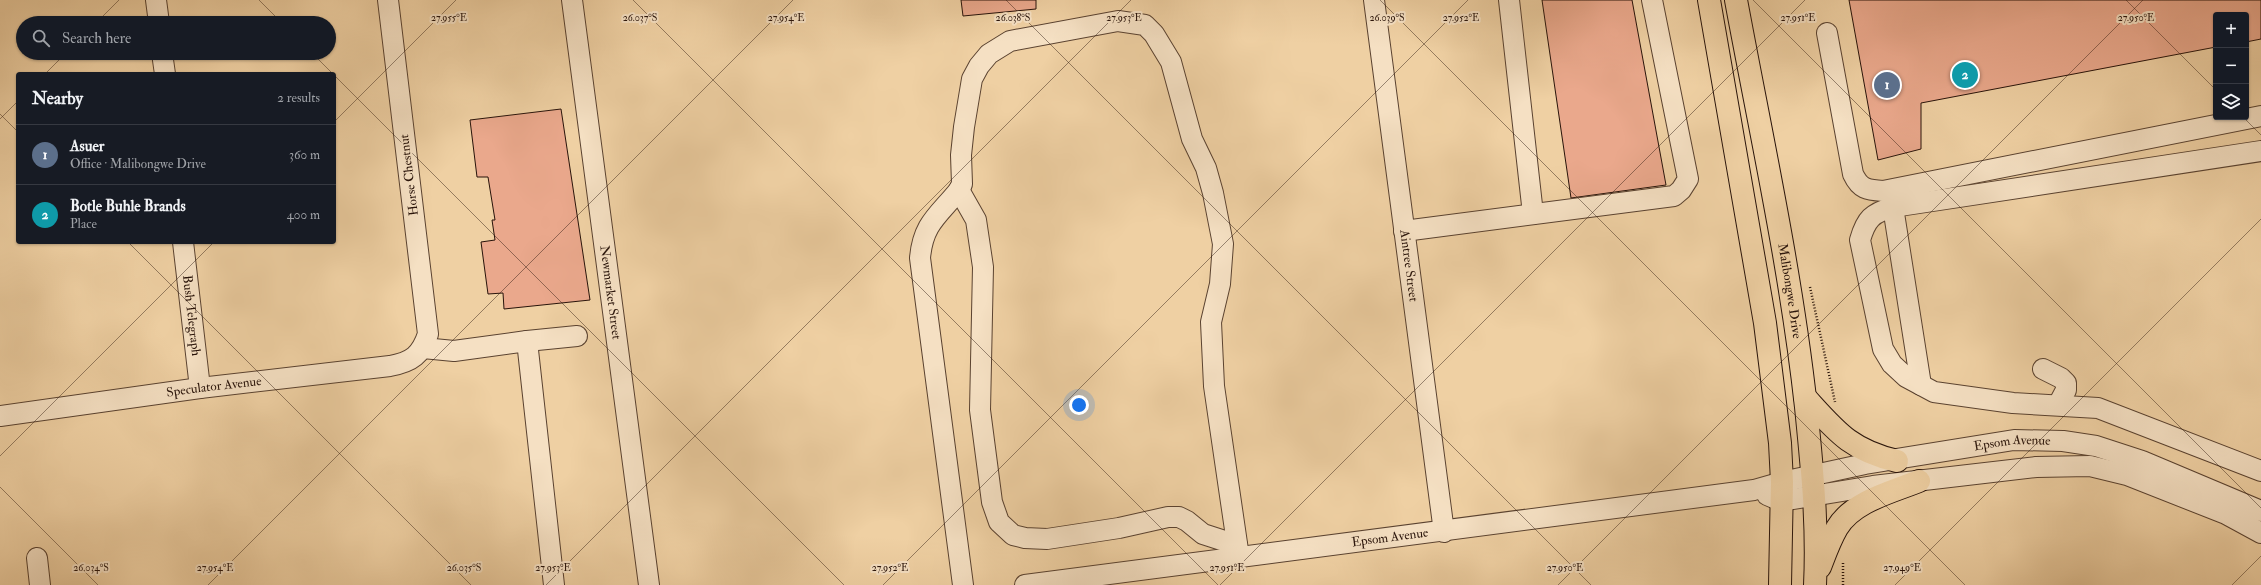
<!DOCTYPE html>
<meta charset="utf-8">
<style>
:root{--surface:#171b24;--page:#242831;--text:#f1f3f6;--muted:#9ea1a6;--line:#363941;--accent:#c59692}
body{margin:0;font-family:"IM FELL Double Pica",serif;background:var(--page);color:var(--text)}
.controls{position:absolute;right:12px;top:12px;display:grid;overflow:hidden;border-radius:4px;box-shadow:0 1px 3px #0004}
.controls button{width:36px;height:36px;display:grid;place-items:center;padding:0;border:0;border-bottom:1px solid var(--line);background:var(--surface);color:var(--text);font:20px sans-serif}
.you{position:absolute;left:1079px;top:405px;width:14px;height:14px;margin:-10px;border:3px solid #fff;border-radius:50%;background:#1a73e8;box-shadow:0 0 0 6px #1a73e833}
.badge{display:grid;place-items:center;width:26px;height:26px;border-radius:50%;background:var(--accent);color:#fff;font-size:13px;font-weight:700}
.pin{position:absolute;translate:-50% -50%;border:2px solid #fff;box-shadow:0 1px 4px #0006}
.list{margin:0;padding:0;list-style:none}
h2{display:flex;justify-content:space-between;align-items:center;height:52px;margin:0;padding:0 16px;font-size:17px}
h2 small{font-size:13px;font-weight:400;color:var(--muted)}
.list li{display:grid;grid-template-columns:26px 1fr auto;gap:12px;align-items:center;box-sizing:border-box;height:60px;padding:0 16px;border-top:1px solid var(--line)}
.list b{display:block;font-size:15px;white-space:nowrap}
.list p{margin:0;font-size:13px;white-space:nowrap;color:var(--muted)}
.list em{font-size:13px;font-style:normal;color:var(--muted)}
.icon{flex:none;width:22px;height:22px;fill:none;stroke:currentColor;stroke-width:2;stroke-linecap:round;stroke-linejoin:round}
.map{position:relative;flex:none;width:2261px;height:585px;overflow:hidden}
.search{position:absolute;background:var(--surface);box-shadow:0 1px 3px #0004;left:16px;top:16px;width:320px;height:44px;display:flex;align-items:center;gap:10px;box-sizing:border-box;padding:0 14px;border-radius:22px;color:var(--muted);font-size:15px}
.panel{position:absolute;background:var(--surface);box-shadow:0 1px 3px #0004;left:16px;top:72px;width:320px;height:172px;border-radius:4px}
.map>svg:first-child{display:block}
</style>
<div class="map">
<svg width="2261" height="585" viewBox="0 0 2261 585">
<rect width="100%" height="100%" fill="#efd0a3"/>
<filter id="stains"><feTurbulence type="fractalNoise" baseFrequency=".005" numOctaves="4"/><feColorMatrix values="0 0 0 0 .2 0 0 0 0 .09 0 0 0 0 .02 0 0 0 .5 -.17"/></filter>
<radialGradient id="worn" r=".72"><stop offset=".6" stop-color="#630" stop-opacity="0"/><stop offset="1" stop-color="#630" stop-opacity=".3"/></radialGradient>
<!-- building -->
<path fill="#eaa88c" stroke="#28130a" d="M961,0h75v9l-73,7z
M1542,0h90l34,185 -95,13z
M1849,0h412v39l-15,3v-27h-30v32l-295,56v46l-43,11z
M561,109l29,191 -86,9 -1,-16 -15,1 -7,-52 14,-2 -3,-20h3l-7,-43h-11l-7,-57z"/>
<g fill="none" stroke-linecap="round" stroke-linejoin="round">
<defs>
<g id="minor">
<path d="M156,0l3,23"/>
<path id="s1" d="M572,0l77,585"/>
<path id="s2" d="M1374,0l70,532"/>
<path d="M1509,0l24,214"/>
<path d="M1827,33l26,141c7,15 14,16 30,17l378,-75"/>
<path d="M162,53l3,21"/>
<path d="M2261,151l-368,56c-21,6 -27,12 -33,33l23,109 9,15 14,13 28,15 79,11 85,5 163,63"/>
<path d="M959,190l17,30 7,47 -3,143 12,92 7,20 14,13 12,3 22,1 72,-11 49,-11h11l8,4 16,13 34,11"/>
<path d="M1893,207l28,178"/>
<path d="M1404,231l270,-35 7,-6 7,-11 -36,-179"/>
<path id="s3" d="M183,242l17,146"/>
<path d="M527,341l50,-5"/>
<path d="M423,348l31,3 73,-10 27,244"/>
<path d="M2043,369l18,9 5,5v7l-8,15"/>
<path id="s4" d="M0,416l200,-28 190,-22c22,-4 31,-11 38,-32l-40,-334"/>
<path d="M1767,495l14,6 92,-15 163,-19 54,-1 37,9 99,39 35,19"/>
<path d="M37,558l3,27"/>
<path d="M963,585l-43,-327c3,-35 19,-43 39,-68l3,-6 -1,-29 3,-28 8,-48 7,-13 10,-12 21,-13 108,-20 27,4 9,9 17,28 21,77 14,29 7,25 10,51 -3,40 -9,38 3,64 25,171"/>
<path id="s5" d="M1025,585l729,-95 28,-8 83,-18 149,-24 49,1 33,5 46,15 119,50"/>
</g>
<g id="major">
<path d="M1709,0l56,323 15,120 2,39 -2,103"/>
<path id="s6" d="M1736,0c25,135 55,270 70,407 6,60 12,118 9,178"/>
<path d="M1805,397c31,34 45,53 92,64"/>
<path d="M1820,567c5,-13 10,-27 17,-39 16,-27 55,-36 82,-47"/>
</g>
</defs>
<!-- minor casing -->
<use href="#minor" stroke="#5a4230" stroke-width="22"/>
<!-- major casing -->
<use href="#major" stroke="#28130a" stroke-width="24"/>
<!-- path -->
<path stroke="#28130a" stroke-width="2.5" stroke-dasharray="1 2" stroke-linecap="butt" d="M1810,287l25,115
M1843,585v-22"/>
<!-- minor -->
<use href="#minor" stroke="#f5e0c3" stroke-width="20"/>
<!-- major -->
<use href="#major" stroke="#efd0a3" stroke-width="22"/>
</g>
<!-- ticks -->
<path fill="none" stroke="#28130a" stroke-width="1" stroke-opacity="0.45" d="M259,0l23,23M633,0l585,585M1006,0l585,585M1380,0l585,585M1753,0l508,508M2126,0l90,90M96,23l23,-23M312,53l21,21M45,74l21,-21M334,75l510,510M0,114l18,18M2243,117l18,18M0,119l18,-18M334,122l122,-122M128,242l343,343M0,456l214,-214M0,487l98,98M208,585l585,-585M546,585l585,-585M883,585l585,-585M1220,585l585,-585M1558,585l585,-585M1895,585l366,-366M2232,585l29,-29"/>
<g text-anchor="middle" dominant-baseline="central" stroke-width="4" stroke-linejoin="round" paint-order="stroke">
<!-- street labels -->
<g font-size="13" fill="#28130a" stroke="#f5e0c3">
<text transform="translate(409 175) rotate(-97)">Horse Chestnut</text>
<text stroke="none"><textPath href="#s2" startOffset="268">Aintree Street</textPath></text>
<text stroke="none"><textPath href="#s6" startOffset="296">Malibongwe Drive</textPath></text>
<text stroke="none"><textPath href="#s1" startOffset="295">Newmarket Street</textPath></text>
<text stroke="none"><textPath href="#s3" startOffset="74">Bush Telegraph</textPath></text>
<text stroke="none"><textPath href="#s4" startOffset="216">Speculator Avenue</textPath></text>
<text stroke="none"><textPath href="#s5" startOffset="998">Epsom Avenue</textPath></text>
<text stroke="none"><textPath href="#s5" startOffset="368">Epsom Avenue</textPath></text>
</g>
</g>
<g font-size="10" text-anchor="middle" fill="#28130a" stroke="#f5e0c3" stroke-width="4" stroke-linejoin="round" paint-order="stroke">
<text x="449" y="21">27.955°E</text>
<text x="640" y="21">26.037°S</text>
<text x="786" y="21">27.954°E</text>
<text x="1013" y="21">26.038°S</text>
<text x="1124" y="21">27.953°E</text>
<text x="1387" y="21">26.039°S</text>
<text x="1461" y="21">27.952°E</text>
<text x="1798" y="21">27.951°E</text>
<text x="2136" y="21">27.950°E</text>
<text x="215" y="571">27.954°E</text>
<text x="553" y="571">27.953°E</text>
<text x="890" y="571">27.952°E</text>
<text x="1227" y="571">27.951°E</text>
<text x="1565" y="571">27.950°E</text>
<text x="1902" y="571">27.949°E</text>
<text x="91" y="571">26.034°S</text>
<text x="464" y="571">26.035°S</text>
</g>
<rect width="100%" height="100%" filter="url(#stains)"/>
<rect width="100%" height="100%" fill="url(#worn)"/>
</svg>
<div class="controls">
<button>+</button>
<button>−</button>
<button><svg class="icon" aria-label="layers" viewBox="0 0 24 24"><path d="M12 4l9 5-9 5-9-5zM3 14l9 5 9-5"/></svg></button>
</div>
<div class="you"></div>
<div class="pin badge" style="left:1887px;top:85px;background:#5c6f8a">1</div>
<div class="pin badge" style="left:1965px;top:75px;background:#0f9aa8">2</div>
<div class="search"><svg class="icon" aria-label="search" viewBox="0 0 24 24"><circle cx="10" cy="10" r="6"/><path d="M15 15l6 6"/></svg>Search here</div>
<section class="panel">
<h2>Nearby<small>2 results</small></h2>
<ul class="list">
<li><span class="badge" style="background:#5c6f8a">1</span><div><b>Asuer</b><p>Office · Malibongwe Drive</p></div><em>360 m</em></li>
<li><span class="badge" style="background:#0f9aa8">2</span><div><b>Botle Buhle Brands</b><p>Place</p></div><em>400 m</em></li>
</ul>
</section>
</div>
